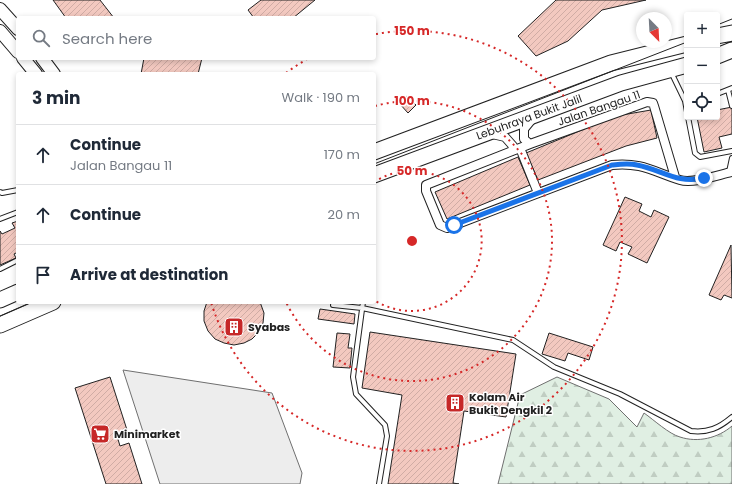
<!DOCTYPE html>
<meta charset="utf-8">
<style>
:root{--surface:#fff;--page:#f6f6f7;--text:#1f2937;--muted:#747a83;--line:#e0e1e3}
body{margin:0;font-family:Poppins,sans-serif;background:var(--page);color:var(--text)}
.controls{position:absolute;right:12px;top:12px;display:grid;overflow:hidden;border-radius:4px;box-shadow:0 2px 6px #0003}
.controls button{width:36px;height:36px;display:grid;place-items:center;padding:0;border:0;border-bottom:1px solid var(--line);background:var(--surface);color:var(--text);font:20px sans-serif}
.compass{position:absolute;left:636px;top:12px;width:36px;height:36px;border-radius:50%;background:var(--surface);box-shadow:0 2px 6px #0003;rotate:156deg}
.stop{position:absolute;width:12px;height:12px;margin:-9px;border:3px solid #1a73e8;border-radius:50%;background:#fff}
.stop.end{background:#1a73e8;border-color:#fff;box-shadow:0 1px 4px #0008}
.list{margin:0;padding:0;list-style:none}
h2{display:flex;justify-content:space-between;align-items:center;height:52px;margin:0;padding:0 16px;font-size:17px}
h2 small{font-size:13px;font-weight:400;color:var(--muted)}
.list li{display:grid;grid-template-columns:26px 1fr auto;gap:12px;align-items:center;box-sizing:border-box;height:60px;padding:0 16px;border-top:1px solid var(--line)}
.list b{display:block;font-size:15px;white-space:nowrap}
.list p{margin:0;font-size:13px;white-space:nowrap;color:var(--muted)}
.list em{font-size:13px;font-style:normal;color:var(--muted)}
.icon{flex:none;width:22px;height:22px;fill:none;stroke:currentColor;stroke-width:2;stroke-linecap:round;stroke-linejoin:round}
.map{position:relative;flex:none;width:732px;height:484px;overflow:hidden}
.search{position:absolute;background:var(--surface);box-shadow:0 2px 6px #0003;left:16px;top:16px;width:360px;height:44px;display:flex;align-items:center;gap:10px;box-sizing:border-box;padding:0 14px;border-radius:4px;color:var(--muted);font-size:15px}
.panel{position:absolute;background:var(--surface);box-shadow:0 2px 6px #0003;left:16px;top:72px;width:360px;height:232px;border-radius:4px}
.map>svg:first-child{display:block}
</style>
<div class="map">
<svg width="732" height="484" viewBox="0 0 732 484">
<defs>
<pattern id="forest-firs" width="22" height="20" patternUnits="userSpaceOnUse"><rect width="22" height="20" fill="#e0efe3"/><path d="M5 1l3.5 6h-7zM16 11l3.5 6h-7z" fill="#c0cdc2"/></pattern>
<pattern id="building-hatch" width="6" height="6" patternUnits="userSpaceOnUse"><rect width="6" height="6" fill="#f3c9c0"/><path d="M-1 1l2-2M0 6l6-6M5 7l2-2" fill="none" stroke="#d0aca5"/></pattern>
</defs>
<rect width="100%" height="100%" fill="#fff"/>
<!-- forest -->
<path fill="url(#forest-firs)" stroke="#6f6f6f" d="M557,377l52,22 28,28 7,-14c10,7 25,21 36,24 18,6 38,1 52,-11v58h-234l22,-89z"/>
<!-- parking -->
<path fill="#ededed" stroke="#6f6f6f" d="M123,370l149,23 30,80 -2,11h-140z"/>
<!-- building -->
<path fill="url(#building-hatch)" stroke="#222" d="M53,0h47l14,18h-48z
M261,0h54l-22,18h-39l-6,-8z
M556,0h90l-44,10 -34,31 -32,15 -18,-20z
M144,58h58l-4,16h-57z
M407,96l9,9 -8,8 -9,-10z
M732,107v27l-13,3 3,11 -18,4 -7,-35h20v-7z
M651,110l6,28 -31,8 -88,34 -12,-27 90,-37z
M518,157l12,28 -83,34 -12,-27z
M625,197l17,7 -3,7 12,6 3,-7 15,7 -22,46 -19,-9 4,-7 -12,-5 -4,9 -13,-6z
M18,221v31l-4,2 2,4 -16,7v-34l2,3 13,-6 -3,-5z
M731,245l1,53 -8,-3 -3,5 -12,-5z
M207,302h53l4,11 -1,10 -4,9 -7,7 -8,4 -10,2 -10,-2 -9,-4 -7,-8 -4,-10v-10z
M320,309l35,5 -1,10 -36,-5z
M370,332l146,22 -10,63 -42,-6 -11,72 6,1h-71l14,-89 -40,-7z
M337,333l13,1 -2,14h4l-2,20 -17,-1z
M549,333l44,14 -4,13 -21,-7 -3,8 -23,-7z
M110,377l18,56 -11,3 3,10 9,-3 13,41h-36l-31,-96z"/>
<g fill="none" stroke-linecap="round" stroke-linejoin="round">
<defs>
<path id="lane" d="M671,72l14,29
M728,90l4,16
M717,94l15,-6
M687,100l-2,1 2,11
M688,117l7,36 5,4 32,-6
M729,172l3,-14
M0,192l2,1 16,-3
M0,219l18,-7
M0,269l18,-9
M363,302l-10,75 3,17 29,31 2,11 -8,48
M333,305l29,3 151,32 41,27 66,27 71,37c17,2 28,-3 41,-14"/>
<path id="street" d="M492,134l13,3 8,9 -1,5
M530,144l-6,-5v-10l9,-11
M520,148l18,45
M675,177l-21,-71 -1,-3 -6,-1 -117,42 -104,41v6l14,34 7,3 165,-63c30,-3 42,7 68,15 13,4 38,-5 52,-8"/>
<path id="secondary" d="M0,9l18,20
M0,31l18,21
M23,58l13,16
M42,58l12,16"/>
<path id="highway" d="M717,36l15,-3
M717,56l15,-6
M374,152l237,-89 76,-19
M374,175l247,-92 66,-18
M0,300l18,-8
M0,325l53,-23"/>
</defs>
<!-- lane casing -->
<use href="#lane" stroke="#222" stroke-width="6"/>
<!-- street casing -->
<use href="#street" stroke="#222" stroke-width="10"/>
<!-- secondary casing -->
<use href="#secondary" stroke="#222" stroke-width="14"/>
<!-- highway casing -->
<use href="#highway" stroke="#222" stroke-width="17"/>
<!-- lane -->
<use href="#lane" stroke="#fff" stroke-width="4"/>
<!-- street -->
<use href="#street" stroke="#fff" stroke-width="8"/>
<!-- secondary -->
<use href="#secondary" stroke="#fff" stroke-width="12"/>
<!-- highway -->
<use href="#highway" stroke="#fff" stroke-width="15"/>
<!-- tram -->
<path stroke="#222" stroke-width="1" d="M717,25l15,-6
M374,164l313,-122
M0,316l32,-14"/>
</g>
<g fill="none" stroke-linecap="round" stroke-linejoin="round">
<!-- route -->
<path stroke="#1a73e8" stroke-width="5" d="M454,225l158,-60c9,-1 17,-2 25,0 26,5 39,19 67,13"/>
</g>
<!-- distance rings -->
<g fill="none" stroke="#d62828" stroke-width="2" stroke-dasharray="2 4">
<path d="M374 182A70 70 0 1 1 374 300"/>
<path d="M375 106A140 140 0 1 1 286 302"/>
<path d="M286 73A210 210 0 0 1 309 58M376 34A210 210 0 1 1 211 302"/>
</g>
<!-- icons -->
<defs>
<symbol id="building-square" viewBox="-11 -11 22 22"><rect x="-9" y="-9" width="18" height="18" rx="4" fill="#c62828" stroke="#fff"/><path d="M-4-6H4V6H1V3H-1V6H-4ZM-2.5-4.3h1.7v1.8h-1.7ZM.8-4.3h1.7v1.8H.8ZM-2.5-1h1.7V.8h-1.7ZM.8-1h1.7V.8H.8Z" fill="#fff"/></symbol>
<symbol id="supermarket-square" viewBox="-11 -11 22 22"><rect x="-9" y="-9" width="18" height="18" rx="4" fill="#c62828" stroke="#fff"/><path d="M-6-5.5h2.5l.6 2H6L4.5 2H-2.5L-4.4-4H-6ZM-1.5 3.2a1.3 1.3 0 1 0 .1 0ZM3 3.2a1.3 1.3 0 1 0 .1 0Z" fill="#fff"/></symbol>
</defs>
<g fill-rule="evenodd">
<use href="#building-square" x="223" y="316" width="22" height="22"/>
<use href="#building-square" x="444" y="392" width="22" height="22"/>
<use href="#supermarket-square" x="89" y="423" width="22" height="22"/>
</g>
<g text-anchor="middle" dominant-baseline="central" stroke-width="3" stroke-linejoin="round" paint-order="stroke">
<!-- street labels -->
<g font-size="11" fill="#222" stroke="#fff">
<text transform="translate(599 108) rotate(-19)">Jalan Bangau 11</text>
<text transform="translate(529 117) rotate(-20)">Lebuhraya Bukit Jalil</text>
</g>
<!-- poi labels -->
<g font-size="11" font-weight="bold" fill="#222" stroke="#fff" text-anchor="start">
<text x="248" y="327">Syabas</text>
<text x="469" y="397">Kolam Air<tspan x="469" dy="13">Bukit Dengkil 2</tspan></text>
<text x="114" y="434">Minimarket</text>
</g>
</g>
<circle cx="412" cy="241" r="6" fill="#d62828" stroke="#fff" stroke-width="2"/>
<g font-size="12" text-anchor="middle" font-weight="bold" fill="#d62828" stroke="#fff" stroke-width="3" stroke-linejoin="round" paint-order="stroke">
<text x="412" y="35">150 m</text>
<text x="412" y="105">100 m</text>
<text x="412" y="175">50 m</text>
</g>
</svg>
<div class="controls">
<button>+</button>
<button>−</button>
<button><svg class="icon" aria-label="locate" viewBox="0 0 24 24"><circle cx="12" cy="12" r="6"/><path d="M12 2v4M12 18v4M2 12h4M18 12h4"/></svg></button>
</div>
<svg class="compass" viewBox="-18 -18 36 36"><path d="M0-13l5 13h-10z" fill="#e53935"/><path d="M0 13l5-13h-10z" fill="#747a83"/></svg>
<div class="stop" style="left:454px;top:225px"></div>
<div class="stop end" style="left:704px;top:178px"></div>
<div class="search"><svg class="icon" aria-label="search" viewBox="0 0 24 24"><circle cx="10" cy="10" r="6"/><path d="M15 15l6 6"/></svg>Search here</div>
<section class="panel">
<h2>3 min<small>Walk · 190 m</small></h2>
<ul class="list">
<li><svg class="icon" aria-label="ahead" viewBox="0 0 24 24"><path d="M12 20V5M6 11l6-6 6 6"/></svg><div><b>Continue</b><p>Jalan Bangau 11</p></div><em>170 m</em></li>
<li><svg class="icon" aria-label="ahead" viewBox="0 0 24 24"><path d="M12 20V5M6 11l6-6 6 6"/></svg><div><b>Continue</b></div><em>20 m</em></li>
<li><svg class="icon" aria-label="arrive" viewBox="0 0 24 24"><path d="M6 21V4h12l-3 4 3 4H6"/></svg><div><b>Arrive at destination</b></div></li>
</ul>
</section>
</div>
